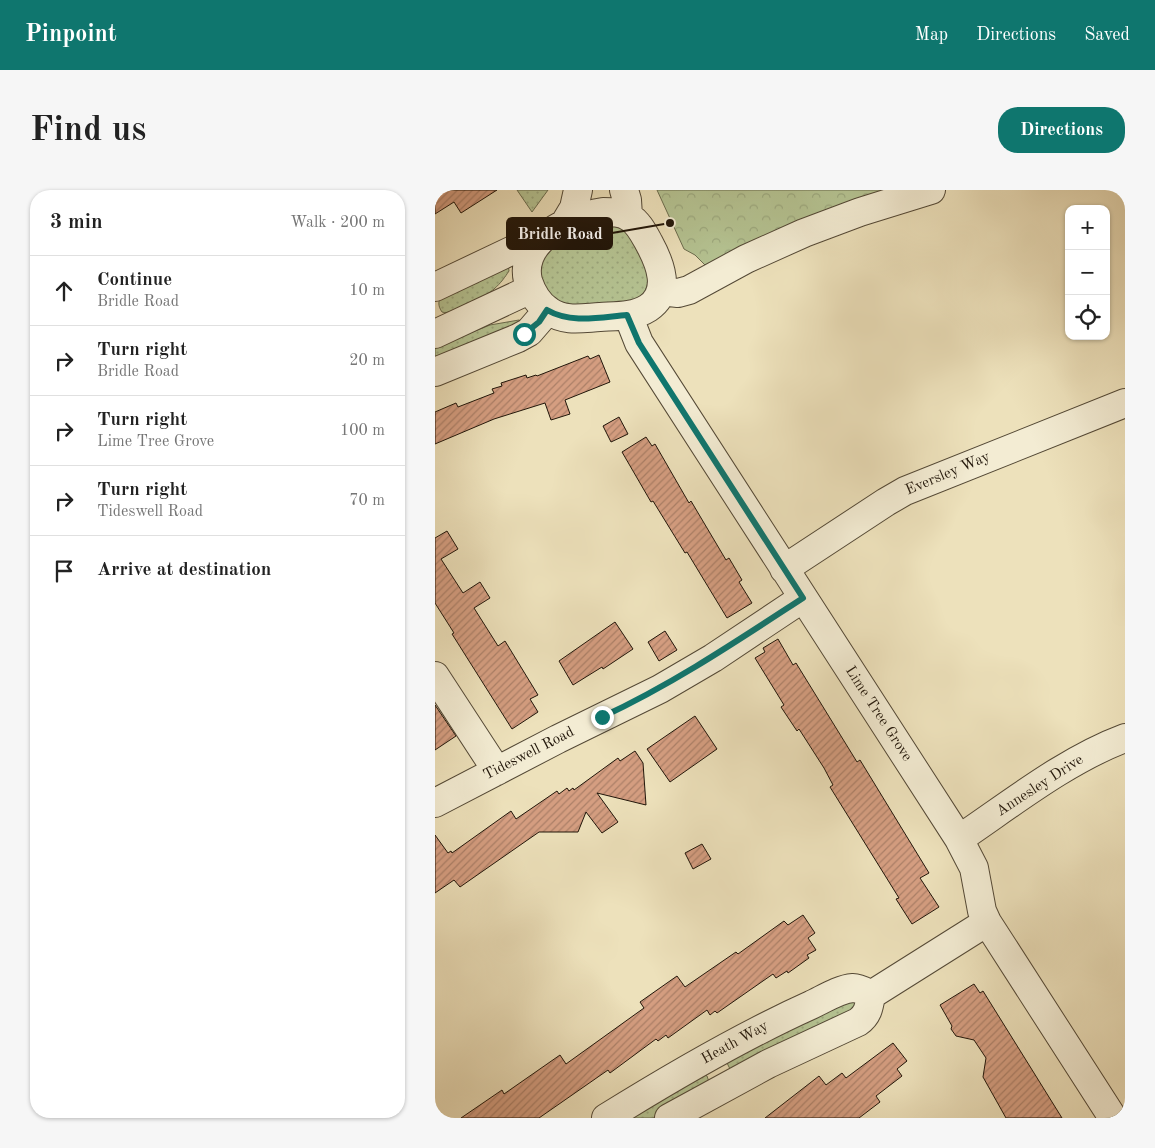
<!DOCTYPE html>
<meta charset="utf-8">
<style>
:root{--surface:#fff;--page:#f6f6f6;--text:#222;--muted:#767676;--line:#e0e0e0;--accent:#0f766e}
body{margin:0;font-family:"Old Standard TT",serif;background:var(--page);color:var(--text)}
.controls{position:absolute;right:15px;top:15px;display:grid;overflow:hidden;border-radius:10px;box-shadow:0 1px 4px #0004}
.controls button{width:45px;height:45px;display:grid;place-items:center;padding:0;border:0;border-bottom:1px solid var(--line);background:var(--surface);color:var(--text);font:25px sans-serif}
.stop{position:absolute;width:15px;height:15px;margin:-11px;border:4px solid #0f766e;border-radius:50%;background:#fff}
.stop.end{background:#0f766e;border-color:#fff;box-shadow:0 1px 5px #0008}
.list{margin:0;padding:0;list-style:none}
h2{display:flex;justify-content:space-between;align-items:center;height:65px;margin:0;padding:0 20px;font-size:21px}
h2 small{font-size:16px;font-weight:400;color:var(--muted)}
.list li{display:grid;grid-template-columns:32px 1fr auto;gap:15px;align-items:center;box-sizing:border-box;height:70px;padding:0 20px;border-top:1px solid var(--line)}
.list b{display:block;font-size:19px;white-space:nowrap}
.list p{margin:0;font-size:16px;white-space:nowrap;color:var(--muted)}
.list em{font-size:16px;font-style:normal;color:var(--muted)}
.icon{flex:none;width:28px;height:28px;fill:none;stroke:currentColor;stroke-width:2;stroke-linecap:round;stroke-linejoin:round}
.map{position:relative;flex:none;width:690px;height:928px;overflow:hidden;border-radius:20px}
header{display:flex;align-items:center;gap:30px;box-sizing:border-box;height:70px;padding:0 25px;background:var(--accent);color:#fff}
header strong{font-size:24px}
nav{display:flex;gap:28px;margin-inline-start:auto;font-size:18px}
.intro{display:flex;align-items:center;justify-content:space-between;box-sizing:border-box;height:120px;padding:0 30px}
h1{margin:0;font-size:35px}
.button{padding:12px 22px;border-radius:20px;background:var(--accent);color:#fff;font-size:18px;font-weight:700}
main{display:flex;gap:30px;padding:0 30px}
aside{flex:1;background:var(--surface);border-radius:20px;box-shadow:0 1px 4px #0004}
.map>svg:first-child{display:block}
</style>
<header>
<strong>Pinpoint</strong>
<nav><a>Map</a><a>Directions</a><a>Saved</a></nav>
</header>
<div class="intro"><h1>Find us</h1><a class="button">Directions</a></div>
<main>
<aside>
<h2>3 min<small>Walk · 200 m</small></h2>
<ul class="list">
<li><svg class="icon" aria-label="ahead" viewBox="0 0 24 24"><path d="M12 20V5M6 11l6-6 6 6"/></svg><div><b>Continue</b><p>Bridle Road</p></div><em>10 m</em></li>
<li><svg class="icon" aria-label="right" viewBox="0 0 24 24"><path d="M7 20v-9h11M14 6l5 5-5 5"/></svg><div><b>Turn right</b><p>Bridle Road</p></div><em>20 m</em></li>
<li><svg class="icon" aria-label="right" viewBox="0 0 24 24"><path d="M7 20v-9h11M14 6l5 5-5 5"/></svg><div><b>Turn right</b><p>Lime Tree Grove</p></div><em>100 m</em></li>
<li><svg class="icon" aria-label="right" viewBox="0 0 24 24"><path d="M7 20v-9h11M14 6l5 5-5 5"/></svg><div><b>Turn right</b><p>Tideswell Road</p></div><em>70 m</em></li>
<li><svg class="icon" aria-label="arrive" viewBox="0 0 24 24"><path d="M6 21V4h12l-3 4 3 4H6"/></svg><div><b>Arrive at destination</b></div></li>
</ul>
</aside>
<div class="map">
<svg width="690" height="928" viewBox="0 0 690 928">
<defs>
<pattern id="grass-dots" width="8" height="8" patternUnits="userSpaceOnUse" patternTransform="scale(1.25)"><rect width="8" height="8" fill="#b5c392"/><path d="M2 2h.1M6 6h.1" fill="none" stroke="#9ba77d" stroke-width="1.8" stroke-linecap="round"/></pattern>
<pattern id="forest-crowns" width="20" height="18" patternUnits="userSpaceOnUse" patternTransform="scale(1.25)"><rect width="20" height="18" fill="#b5c392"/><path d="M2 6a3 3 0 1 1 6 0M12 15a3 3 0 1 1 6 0" fill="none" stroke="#9ba77d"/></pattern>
<pattern id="building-hatch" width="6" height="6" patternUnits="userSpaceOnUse" patternTransform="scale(1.25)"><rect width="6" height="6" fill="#d59e81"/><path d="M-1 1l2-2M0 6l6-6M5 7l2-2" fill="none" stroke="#ac8068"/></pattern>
</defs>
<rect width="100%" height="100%" fill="#ede1bb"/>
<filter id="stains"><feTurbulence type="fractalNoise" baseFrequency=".004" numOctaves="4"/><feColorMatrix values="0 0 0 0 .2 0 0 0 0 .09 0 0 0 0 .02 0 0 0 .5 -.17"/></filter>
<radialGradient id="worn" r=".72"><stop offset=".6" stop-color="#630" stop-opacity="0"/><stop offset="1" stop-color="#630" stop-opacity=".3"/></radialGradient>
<!-- grass -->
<path fill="url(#grass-dots)" stroke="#6b6c4e" d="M82,0h31l-16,22z
M169,34c6,1 13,1 18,5 7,4 10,12 14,18 9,15 19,34 5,49 -3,2 -6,6 -9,7 -9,3 -22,1 -31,2 -11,1 -23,3 -34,1 -11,-3 -22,-11 -25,-22 -10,-42 31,-50 62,-60z
M73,74l1,7c-4,6 -8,12 -15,18 -8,7 -42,27 -52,23 -4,-6 -4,-10 -1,-16z
M84,130l4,2 -88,42v-17l55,-22z
M415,808l12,10 -132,61 -3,-6 2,-4z
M269,884l3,2 2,6 -5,7 -51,29h-28z"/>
<!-- forest -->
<path fill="url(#forest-crowns)" stroke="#6b6c4e" d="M222,0h237l-185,79 -14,-14 -11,-6z"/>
<!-- building -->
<path fill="url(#building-hatch)" stroke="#21160a" d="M0,0h62l-36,23 -7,-11 -19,12z
M164,165l11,27 -45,18 5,14 -19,6 -6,-17 -51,16 -59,25v-32l21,-9 2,4 36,-14 -2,-4 10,-3 -1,-3 25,-8 1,3 9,-3 1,1 51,-20 2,3z
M184,227l9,17 -17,8 -8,-16z
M211,247l6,9 3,-2 34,59 2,-2 35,59 3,-2 13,22 -3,2 13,21 -25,15 -40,-66 -2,1 -32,-52 -2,1 -29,-50z
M12,341l11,18 -17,10 22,34 17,-11 10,16 -16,10 24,38 7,-5 33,54 -8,4 8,13 -26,17 -60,-95 2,-1 -19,-30v-65z
M180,432l18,27 -30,20 -1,-2 -29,18 -14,-24z
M230,441l12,19 -18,11 -11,-19z
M343,449l15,26 3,-2 61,99 3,-2 69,113 -9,5 19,29 -27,17 -16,-25 3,-1 -69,-111 3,-2 -9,-17 -25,-39 -2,2 -16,-24 3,-2 -29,-47 10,-6 -2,-4z
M0,515l21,31 -21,14z
M260,526l22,33 -47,33 -23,-33z
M200,561l8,12 3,42 -49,-12 21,29 -16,11 -16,-21 -8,20h-39l-79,55 -6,-7 -19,13v-58l13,18 3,-2 1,2 59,-42 5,8 41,-28 2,3 8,-6 2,3 4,-3 1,2 44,-32 2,3z
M267,654l9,15 -18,10 -8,-16z
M368,725l12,18 -7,5 8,12 -9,5 2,3 -21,15 -1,-2 -11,7 -3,-4 -56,39 -2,-2 -5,4 -3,-5 -39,28 -2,-3 -8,6 -2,-2 -46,34 -2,-3 -69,48h-78l41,-28 2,4 56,-39 6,9 78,-56 -4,-6 37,-26 8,11 51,-35 2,2 46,-33 4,4z
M539,794l6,9 3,-2 79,127h-56l-23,-41 3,-19 -12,-18 -18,-4 -5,-7 1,-3 -12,-21z
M458,853l14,18 -10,8 5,7 -26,20 4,6 -21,16h-94l54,-42 7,9 16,-12 4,5z"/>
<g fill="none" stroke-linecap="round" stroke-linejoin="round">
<defs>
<path id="minor" d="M189,0l3,10 1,16
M168,22c8,0 19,0 26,5 9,5 15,17 20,26 11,20 23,49 -1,65 -14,9 -32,8 -48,9 -18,1 -35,5 -51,-6 -11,-7 -17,-18 -21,-30 -10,-42 43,-64 75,-69z
M130,33l9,-15 4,-18
M0,97l78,-37 9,-2 11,1
M226,101l17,2 11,-3 57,-31 58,-26 56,-21 71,-22
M193,125l11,28 320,496 15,29 8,43 5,11 126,196
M0,144l96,-45
M0,182l83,-34 11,-6 19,-22
M349,379l102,-67 19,-11 220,-88
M0,486l62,95
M0,613l123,-64 102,-50 53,-31 90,-60
M524,649c52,-35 107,-79 166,-101
M171,928c66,-41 134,-81 205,-113 13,-6 28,-16 42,-17 7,0 12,4 18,7l116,-73
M234,928l99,-54 90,-42c10,-7 11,-15 13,-27"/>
</defs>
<!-- minor casing -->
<use href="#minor" stroke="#544936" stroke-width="30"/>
<!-- minor -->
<use href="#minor" stroke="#f3ecd3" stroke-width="28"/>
</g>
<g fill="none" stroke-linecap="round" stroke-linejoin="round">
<!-- route -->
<path stroke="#0f766e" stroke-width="6" d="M89,144l15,-12 8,-12c24,14 54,7 80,5l12,28 164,255c-66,43 -130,86 -201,119"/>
</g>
<g text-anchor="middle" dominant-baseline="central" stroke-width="4.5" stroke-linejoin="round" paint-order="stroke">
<!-- street labels -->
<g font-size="15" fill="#21160a" stroke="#f3ecd3">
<text transform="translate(513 284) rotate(-23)">Eversley Way</text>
<text transform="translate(443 524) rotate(57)">Lime Tree Grove</text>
<text transform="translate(94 564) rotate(-27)">Tideswell Road</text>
<text transform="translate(605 596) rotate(-33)">Annesley Drive</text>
<text transform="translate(300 853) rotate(-29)">Heath Way</text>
</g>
</g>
<!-- callouts -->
<path fill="none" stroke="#21160a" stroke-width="2" d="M235 33L177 43"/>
<circle fill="#21160a" stroke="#f3ecd3" stroke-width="2" cx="235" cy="33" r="5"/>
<rect fill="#21160a" stroke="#21160a" stroke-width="2" x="72" y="28" width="105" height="31" rx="5"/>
<g font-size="16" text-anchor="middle" font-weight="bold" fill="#fff">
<text x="125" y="49">Bridle Road</text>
</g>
<rect width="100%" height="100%" filter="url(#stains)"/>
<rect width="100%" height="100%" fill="url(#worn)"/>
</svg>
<div class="controls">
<button>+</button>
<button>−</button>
<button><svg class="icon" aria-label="locate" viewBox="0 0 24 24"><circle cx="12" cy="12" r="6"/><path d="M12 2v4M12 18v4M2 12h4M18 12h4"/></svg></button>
</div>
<div class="stop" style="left:89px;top:144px"></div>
<div class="stop end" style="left:167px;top:527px"></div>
</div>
</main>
